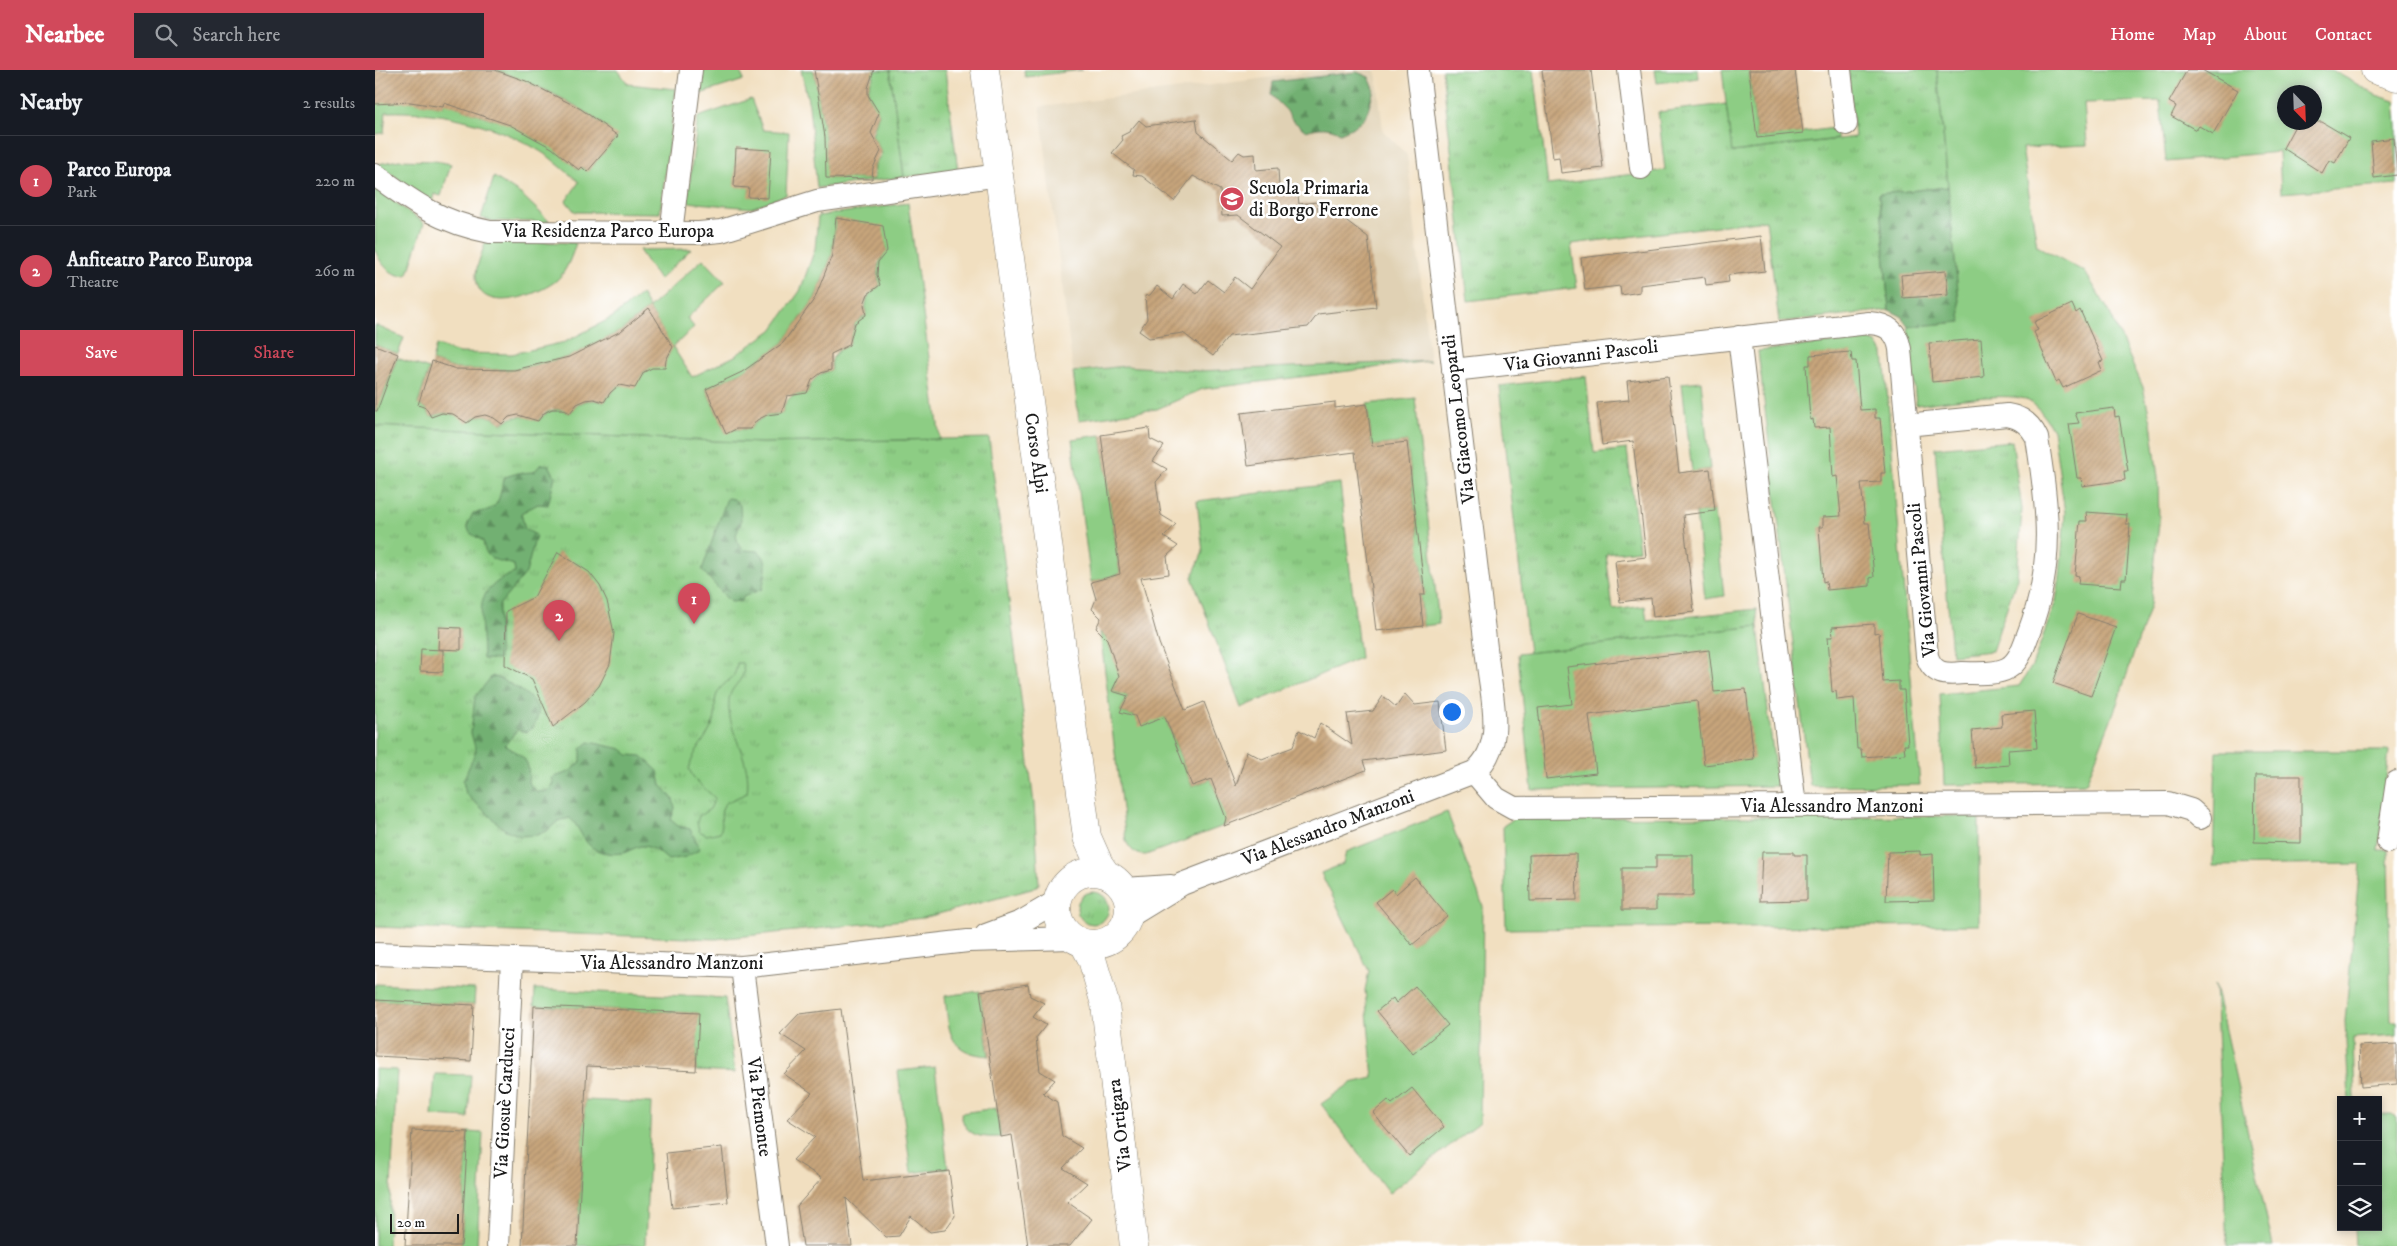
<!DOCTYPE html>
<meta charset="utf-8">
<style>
:root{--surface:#171b24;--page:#242831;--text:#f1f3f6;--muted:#9ea1a6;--line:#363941;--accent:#d1495b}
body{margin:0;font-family:"IM FELL DW Pica",serif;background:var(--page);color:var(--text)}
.controls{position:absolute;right:15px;bottom:15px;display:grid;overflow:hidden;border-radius:0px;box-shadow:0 2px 8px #0003}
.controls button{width:45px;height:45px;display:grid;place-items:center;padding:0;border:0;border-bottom:1px solid var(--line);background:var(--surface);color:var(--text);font:25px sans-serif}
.compass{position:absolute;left:1902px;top:15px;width:45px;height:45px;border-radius:50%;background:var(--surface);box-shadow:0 2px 8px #0003;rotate:157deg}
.scale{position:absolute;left:15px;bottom:12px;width:69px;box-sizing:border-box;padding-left:5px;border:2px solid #1c1c1c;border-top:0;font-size:14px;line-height:18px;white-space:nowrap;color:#1c1c1c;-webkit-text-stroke:4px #fff;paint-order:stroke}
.you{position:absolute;left:1076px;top:641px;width:18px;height:18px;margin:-12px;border:4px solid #fff;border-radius:50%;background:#1a73e8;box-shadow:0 0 0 8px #1a73e833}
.badge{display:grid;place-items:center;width:32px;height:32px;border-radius:50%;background:var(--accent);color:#fff;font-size:16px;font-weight:700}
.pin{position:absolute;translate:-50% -41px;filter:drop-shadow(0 1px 2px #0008)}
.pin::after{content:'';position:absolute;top:26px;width:18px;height:15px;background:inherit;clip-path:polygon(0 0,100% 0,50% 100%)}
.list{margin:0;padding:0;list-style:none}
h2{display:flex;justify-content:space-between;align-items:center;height:65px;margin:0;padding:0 20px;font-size:21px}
h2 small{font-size:16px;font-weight:400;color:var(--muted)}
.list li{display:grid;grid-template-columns:32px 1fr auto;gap:15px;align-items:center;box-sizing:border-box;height:90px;padding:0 20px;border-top:1px solid var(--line)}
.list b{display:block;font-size:19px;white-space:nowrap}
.list p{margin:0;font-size:16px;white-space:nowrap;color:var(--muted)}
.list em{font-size:16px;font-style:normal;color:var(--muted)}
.actions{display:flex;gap:10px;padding:15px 20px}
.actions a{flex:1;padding:11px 0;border:1px solid var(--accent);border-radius:0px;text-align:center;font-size:18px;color:var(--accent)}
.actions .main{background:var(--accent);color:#fff}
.icon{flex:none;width:28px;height:28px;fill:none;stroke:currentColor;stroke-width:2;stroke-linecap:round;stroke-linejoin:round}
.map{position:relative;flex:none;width:2022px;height:1176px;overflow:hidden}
header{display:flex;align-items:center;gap:30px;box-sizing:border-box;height:70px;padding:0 25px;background:var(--accent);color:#fff}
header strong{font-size:24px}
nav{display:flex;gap:28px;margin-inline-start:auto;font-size:18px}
.search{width:350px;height:45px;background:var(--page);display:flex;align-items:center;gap:12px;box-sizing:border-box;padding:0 18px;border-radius:0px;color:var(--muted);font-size:19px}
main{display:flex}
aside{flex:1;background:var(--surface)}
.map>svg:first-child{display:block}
</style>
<header>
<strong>Nearbee</strong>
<div class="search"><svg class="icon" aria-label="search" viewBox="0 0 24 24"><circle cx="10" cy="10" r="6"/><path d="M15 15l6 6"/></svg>Search here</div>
<nav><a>Home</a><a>Map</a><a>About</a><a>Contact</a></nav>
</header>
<main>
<aside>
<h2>Nearby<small>2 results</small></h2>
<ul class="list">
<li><span class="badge">1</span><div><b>Parco Europa</b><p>Park</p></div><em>220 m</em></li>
<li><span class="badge">2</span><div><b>Anfiteatro Parco Europa</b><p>Theatre</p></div><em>260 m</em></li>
</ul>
<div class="actions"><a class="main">Save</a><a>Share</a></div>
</aside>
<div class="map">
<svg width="2022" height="1176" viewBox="0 0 2022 1176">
<defs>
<pattern id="grass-tufts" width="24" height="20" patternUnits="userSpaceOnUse" patternTransform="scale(1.25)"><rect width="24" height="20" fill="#8dcd84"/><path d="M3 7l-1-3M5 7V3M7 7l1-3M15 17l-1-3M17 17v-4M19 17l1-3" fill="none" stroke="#79af71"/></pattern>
<pattern id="forest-firs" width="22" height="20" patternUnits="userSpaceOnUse" patternTransform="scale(1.25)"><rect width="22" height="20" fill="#72b072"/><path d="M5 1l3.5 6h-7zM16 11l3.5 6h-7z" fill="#5d8e5d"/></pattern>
<pattern id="building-hatch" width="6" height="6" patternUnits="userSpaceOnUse" patternTransform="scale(1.25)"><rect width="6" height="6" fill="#c7a57c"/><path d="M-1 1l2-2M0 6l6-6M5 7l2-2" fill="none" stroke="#aa8d6b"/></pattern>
</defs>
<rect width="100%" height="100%" fill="#fff"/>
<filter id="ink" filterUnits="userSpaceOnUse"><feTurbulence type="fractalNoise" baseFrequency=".02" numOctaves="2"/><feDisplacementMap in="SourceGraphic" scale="10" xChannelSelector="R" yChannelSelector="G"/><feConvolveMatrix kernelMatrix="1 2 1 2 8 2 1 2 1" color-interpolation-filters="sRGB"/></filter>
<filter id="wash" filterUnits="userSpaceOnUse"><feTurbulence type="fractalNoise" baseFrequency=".0096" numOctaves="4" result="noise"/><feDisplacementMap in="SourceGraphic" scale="20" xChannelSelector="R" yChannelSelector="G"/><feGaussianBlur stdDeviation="1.12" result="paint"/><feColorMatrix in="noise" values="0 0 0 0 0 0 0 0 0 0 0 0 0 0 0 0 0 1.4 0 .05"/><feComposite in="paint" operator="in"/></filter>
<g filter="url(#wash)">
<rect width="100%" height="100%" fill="#f1dfc0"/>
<!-- built -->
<path fill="#e0d1b4" d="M953,0h48l7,61 24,24 23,206 -232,10 -73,-5 -52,6 -33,-265z"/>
<!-- grass -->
<path fill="url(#grass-tufts)" stroke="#547450" d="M515,0h55l13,101 -54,6z
M649,0h58l-57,7z
M1067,0h92l14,115 117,-15 -7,-58 68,-8 7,48 122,-15 -7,-67h89l11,117 -69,7 10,116 -110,12 -13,-102 -195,24 6,44 -109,13z
M1055,291l-227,28 -46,20 -78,11 -6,-48 52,-6 74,5z
M1211,306l8,77 33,-4 12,101 -33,4 7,56 32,-4 2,15 109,-12 2,17 -229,27 -30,-267z
M0,356l387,17 227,-5 45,366 5,80 -7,5 -109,29 -207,21 -341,-12z
M1637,371l10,68 -5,69 -25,73 -40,4 -17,-207z
M965,413l20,175 -119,50 -49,-131 11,-25 -6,-51z
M702 838a16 16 0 1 1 32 0a16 16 0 1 1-32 0Z"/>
<!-- forest -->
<path fill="url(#forest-firs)" stroke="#476647" d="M982,2l12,5 5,12c-8,28 -5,32 -34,44 -10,-7 -22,-6 -34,-2l-14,-11 -5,-9 -16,-16 2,-13z
M1573,117l13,135 -53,5 -7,-11 -12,-6 -10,-116z
M166,394l8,1 6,11 -7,29 -10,-1 -17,9 4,16 11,6 -10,38 -27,32v55l-16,-1c0,-18 -3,-38 -1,-56 2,-14 21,-27 33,-30l-1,-8c-17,-6 -28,-2 -31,-24l-13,-8 -3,-7 6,-13c30,-3 24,-14 32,-36l13,-4 16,-1z
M352,428l7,1 6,6 1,17 -5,13 2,9 6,6 14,1c13,10 7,24 4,38l-19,8 -1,4 -12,1 -28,-32z
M117,606c13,4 43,19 46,35 1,8 -5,15 -10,21l-11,-2 -12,15c18,12 26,13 23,37l9,10 10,-1 7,-7 -2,-6 17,-6 12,-10v-13l8,-7 33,7 6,6 14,1 16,15 3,14 12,14 2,9 -4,12 7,6 12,3 10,20 -14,8 -18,3c-8,-7 -16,-14 -27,-14 -5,1 -10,4 -15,6 -10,3 -24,2 -33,-4 -10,-6 -14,-22 -23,-30l-12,3 -10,9 -11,5 -17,1 -16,-7 -38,-35 -3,-13 13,-30 -5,-18 4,-36z"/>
<!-- garden -->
<path fill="#8dcd84" stroke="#547450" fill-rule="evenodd" d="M120,0h123l10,14 48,5 -16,124 -85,-1 -9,-11 13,-19c-10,-8 -20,-17 -30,-25 -47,-32 -107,-47 -163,-45l-2,21 -9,1v-30l22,-7 46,10 1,-5 51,18 2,-4 44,26 2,-3 36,31 3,-3 5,5 30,-35c-33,-32 -79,-52 -122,-67z
M328,0h36l5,10 -44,14z
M426,0h12l2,5 10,62 2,41 47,1 1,-15 7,-11 -10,-18 7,-22c-10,-13 -15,-22 -5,-37l-8,-6h24l14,107 -87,11 -8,-83z
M1280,0h43l1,8 -42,5z
M1347,0h27l8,68 78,-10 2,11 -105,13z
M1562,0h395l44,25 19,6 2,25v58l-116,9 -2,-41 -113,10 -6,-61 -76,2 3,42 -65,3 15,98 48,26 24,39 34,76 8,35 7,56 1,45 -9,82 -33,99 -31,79 -142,2 -4,-91 79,-8 13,-20 24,-65 4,-25 5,-63 -12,-83c-7,-12 -15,-26 -29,-31 -20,-7 -83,3 -108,6l-8,-78 53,-5zM1910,22h30v30h-30z
M376,29l12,31 26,2 -3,63 -35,13 -64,-6 11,-85z
M24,90l36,1 16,3 -10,32 -7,-2 -2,9 -54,-39z
M119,107l28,18 28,27 -58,-1 -11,-3z
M0,118l49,35 -16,51c-14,7 -31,-13 -33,-26 0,-19 0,-41 0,-60z
M533,133l32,236 -178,4 -387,-17v-28h7l15,-40 32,11 -11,35 8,4 5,9 11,-4 33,4 10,-2 9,3 8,6c11,-10 22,-9 36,-3 10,-12 18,-14 32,-8 10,-13 19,-15 34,-11l12,-15 22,-8 6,-7 22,-12 6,-13 -23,-39 -28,23 -52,26 -55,13 -58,-1 -24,-8 4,-16 23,8 53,1 53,-12 48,-25 28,-23 8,14 54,-49 22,23 -38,36 7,9 -21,20 19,30 43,-21 37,-26 28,-39 15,-42 3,-33zM461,148l48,21 3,11c-9,12 -12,20 -7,35 -12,9 -16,15 -14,30l-11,8 -6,22c-13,6 -18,10 -18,25 -14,4 -19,10 -24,23 -17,2 -20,4 -25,20 -15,2 -23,4 -32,16h-14l-10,4 -20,-44 36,-17 41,-29 32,-45 17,-43z
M111,170l90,3c-4,12 -9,28 -19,37 -19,16 -82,38 -81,-6 1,-11 7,-23 10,-34z
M316,179l-32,31 -20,-30z
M0,255l29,13 -6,16 -23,-9z
M1490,269l12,4 7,11 36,431 -110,1 -52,-435z
M1326,311l9,88 -18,3 -10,-89z
M1040,328l24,226 -16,2 -3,-31 5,-1 -3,-27 -10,-32h6l-11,-93 -35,4 -5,-42z
M726,365l19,139 -29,8 -19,-143z
M1340,441l9,85 -19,3 -9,-86z
M1383,556l19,160 -245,4 -14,-136z
M725,562l7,7 13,36 -8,16 16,5 -8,16 15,4 30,1 27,69 19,-7 18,45 -83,31c-10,0 -16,-5 -20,-14z
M362,593h5c7,17 -12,21 -13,37 -3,33 24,58 18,93l-22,10c-8,14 0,18 -5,29l-13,3 -8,-4 -2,-9 2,-6 11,-7 5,-11 -20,-18 -6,-11c4,-19 19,-31 25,-48 3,-9 -1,-18 3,-27 7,-15 19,-12 20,-31z
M1841,681h173l-11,99h10l3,171h6v14l-44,3 2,62h-6l-4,-79 15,-157 -147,2z
M1072,742l36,94 -3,216 -91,71 -68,-89 30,-21 22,-5 -8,-88 4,-19 -48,-98 22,-9 3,-12z
M1604,746v109l-473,4 -3,-103 12,-8z
M0,914l100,5 -1,16 -99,-5z
M1840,915l58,261h-46z
M160,919l190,9 10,75 -39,-2 2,-58 -164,-7z
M605,921l9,65c-42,-3 -40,-25 -44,-60z
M560,997l13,101 -37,5 -13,-102z
M0,999l22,1 -9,176h-13z
M60,1004l36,1 -3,43 -36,-2z
M210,1030l66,3 -6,143h-68z
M621,1038l5,29c-21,1 -37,-1 -40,-24z
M2003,1044h14l5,4v128h-42l-1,-19h24z
M93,1062l15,1 -6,113h-16z"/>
<g id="blocks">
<!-- building -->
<path fill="url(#building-hatch)" d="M0,0h120l31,11 55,28 37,27 -31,36 -5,-5 -3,3 -27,-22 -42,-23 -66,-22 -1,4 -33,-5 -35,2z
M439,0h60l-6,18v7l11,18 -8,20 10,18 -8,17 -1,11 -46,-1 -1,-41z
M1167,0h49l12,98 -42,5 -2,-16 -6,1z
M1374,0h46l8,63 -46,5z
M1812,0h15l36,20 -25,44 -14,-8 -3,4 -25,-14 5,-10 -7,-4z
M821,49l2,13 34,28 7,-8 5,3 11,-1 1,16 22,-2 1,19 18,-1 2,18 18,-2 2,15 20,-2 29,22 8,70 -58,7 -10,13 -79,9 -16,20 -30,-23 -34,5 -10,-7 8,-12 -2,-23 5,-1 7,-9 16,13 10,-15 14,10 11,-14 16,12 11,-15 15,12 30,-42 -42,-32 -16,1 -2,-26 -27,-14 -19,25 -32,-25 -9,-1 1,-5 -22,-17 11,-13 -2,-4 8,-4 10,-12 7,6z
M1922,52h25l27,16 -14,25 -6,-3 -7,13 -39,-25z
M2019,68l3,37 -23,3 -3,-37z
M361,78l35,2 -3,48 -20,-1 1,-9 -15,-1z
M461,148l47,8 4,25 -9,11 -1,13 3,10 -12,9 -4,10 2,11 -11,8 -6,22 -18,9v16l-10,3 -9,7 -5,13 -20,3 -5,17 -15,2 -10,5 -7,9h-14l-10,5 -20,-45 36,-17 41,-29 32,-45 17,-43z
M1386,166l4,35 -37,4 1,7 -23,3 -1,-8 -65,8v7l-19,3 -1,-9 -35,4 -4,-32z
M1571,201l2,24 -45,3 -2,-23z
M1697,234l4,9 4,-3 13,29 10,22 -4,1 3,8 -39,18 -4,-8 -3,2 -22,-50 4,-2 -4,-8z
M274,238l24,39 -7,13 -1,8h-13l-8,4 -9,16 -16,-3 -9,8 -6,9 -10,-3 -8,1 -9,4 -7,9 -8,-4h-10l-8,4 -6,8 -20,-6 -9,2 -7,7 -8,-6 -9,-3 -10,2 -8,6 -14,-9 -11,-1 -11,4 -5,-9 -8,-3 14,-44 24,8 58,1 55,-13 52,-26z
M1606,269l3,38 -52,5 -3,-39z
M0,275l23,9 -21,57h-2z
M1476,282l1,9h4l4,49 15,-1v9h5l5,55h-4v9l-20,1 4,40h4l5,54 -4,1v8l-43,4 -1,-9 -3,1 -4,-55h4v-10l18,-1 -4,-40 -4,1 -3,-50 -16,1 -1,-9 -3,1 -4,-55h4v-10z
M1293,306l11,97 31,-4 5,42 -32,4 11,97 -41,5 -2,-19 -31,4 -5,-41 31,-4 -7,-64 -6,-52 -31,4 -5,-42 32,-3 -2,-19z
M960,332v6l32,-4 5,42 35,-4 18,153h-5l3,31 -47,5 -21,-179 -107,14 -7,-53z
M1739,338l1,9 4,-1 9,55h-4l1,9 -43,6 -1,-8h-4l-8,-54 10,-1 -4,-10z
M774,358l1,11 14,7 -11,15 14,8 -11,13 5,33 15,9 -12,13 14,9 -11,10 2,18 -28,4 18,65 26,67 19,-8 32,84 11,-35 15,8 31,-12 6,-17 15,8 6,-15 32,22 -5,-31 26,-3 10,-15 13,11 9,-13 10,11 25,-3 6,48 -83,11 3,9 -142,56 2,-8 -15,-39 -19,7 -27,-69 -26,10 -4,-11 -15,-4 8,-16 -16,-5 7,-15 -12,-37 -11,-11 5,-10 -9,-9 4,-10 -5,-17 29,-8 -19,-139z
M1711,442l41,3 -1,9h4l-2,32 -2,23h-4l-1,8 -43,-3 1,-8 -4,-1 5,-54h7z
M183,482l31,20 11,14 7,15 7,32 -4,31 -11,22 -14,16 -32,25 -21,-48 -27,-14 1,-54 28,-14z
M1703,544l38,13 -25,69 -38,-13z
M1499,554v9l5,-1 4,50 16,-1v9h5l4,55h-4l1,9 -43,3 -1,-8h-4l-3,-51 -17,2 -1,-9 -4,1 -4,-55h5l-1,-10z
M64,557l22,1v22l-23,-1z
M46,579l22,1v22l-23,-1z
M1334,580l5,42 32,-3 8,70 -50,6 -7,-64 -108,14 7,58 -50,6 -8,-71 34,-4 -5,-37z
M1659,641l3,37 -29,2 1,15 -34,3 -3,-38 30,-3 -1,-13z
M1880,706h46v67l-47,-1z
M1545,781v4l13,-1 1,46 -48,1 2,-49z
M1387,782h32v3h13v45l-47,1z
M1201,784l1,46 -47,1 -1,-46z
M1281,785h37v41h-37v14h-34v-42h34z
M1040,807l32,39 -35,29 -36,-43 16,-13 4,5z
M653,914l2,12 14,7 -11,14 13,8 -10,13 4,33 15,9 -12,13 14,9 5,34 20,12 -19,20 24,15 -20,19 25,17 -22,27h-42l-16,-111 -11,2 -21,-146z
M1040,916l33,39 -35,29 -36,-43 16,-13 3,5z
M0,930l99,5 -3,56 -96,-5z
M159,936l165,7 -3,58 -109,-5 -10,180h-55z
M466,939l22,172 86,-10 6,45 -10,14 -15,2 -19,-16 -12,20 -13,1 -40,-39 6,48h-49l-6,-40 25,-28 -29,-18 22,-23 -28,-18 25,-26 -28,-19 22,-23 -26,-17 19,-20z
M2022,974v40l-36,3 -2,-41z
M1037,1018l32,39 -35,29 -36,-43 15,-13 4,4z
M37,1060l56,2 -7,114h-56z
M347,1077l6,55 -56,6 -6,-55z"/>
</g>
</g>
<g filter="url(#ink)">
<use href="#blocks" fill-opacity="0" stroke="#867e6e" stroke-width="1"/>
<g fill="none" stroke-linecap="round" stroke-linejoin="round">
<defs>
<path id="minor" d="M1254,0l12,98
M1465,0l6,54
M0,105c40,29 65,47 115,57l209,1 22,-2 96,-30 182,-26
M296,163l20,-163
M1364,267l56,469
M1078,300l416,-47c18,1 28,8 31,26l27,307c6,19 19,19 36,17 14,0 33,2 45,-5 12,-7 16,-23 21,-36 26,-69 19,-123 8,-194 -6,-13 -16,-21 -30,-23l-101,10
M1099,702l22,26 18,10 654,-5 23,7 9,8
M2013,772l9,-60
M749,819l47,-3
M753,847l54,-33 292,-112c32,-26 18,-71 14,-107l-70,-595
M611,865l35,-13 36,-21
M0,884l367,13 226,-26 104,-3
M367,897l35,279
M123,1176l14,-286"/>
<path id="tertiary" d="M610,0l102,767 12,27 7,10
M2000,0l22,7
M682 838a36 36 0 1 1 72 0a36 36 0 1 1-72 0Z
M709,874l8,15 13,45 29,242"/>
</defs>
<!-- minor casing -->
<use href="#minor" stroke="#867e6e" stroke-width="24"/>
<!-- tertiary casing -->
<use href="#tertiary" stroke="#867e6e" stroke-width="29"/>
<!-- minor -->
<use href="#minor" stroke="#fff" stroke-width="22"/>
<!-- tertiary -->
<use href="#tertiary" stroke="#fff" stroke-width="28"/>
</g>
</g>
<!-- icons -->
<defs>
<symbol id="school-disc" viewBox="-11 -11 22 22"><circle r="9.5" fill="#d1495b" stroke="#fff"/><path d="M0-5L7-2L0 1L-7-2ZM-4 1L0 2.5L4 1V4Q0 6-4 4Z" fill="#fff"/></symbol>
</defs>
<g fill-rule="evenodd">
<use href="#school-disc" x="843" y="115" width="28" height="28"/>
</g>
<g text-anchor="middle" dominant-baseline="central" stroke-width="5" stroke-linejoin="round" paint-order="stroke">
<!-- poi labels -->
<g font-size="19" fill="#1c1c1c" stroke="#fff" text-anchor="start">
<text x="874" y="118">Scuola Primaria<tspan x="874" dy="22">di Borgo Ferrone</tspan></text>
</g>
<!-- street labels -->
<g font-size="19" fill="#1c1c1c" stroke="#fff">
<text x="233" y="161">Via Residenza Parco Europa</text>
<text transform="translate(1206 286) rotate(-7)">Via Giovanni Pascoli</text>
<text transform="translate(1084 349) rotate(-97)">Via Giacomo Leopardi</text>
<text transform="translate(661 383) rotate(82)">Corso Alpi</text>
<text transform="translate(1547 510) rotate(-96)">Via Giovanni Pascoli</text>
<text x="1457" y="736">Via Alessandro Manzoni</text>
<text transform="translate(953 758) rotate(-21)">Via Alessandro Manzoni</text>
<text x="297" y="893">Via Alessandro Manzoni</text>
<text transform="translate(130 1033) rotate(-87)">Via Giosuè Carducci</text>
<text transform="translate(384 1037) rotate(83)">Via Piemonte</text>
<text transform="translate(745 1055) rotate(-97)">Via Ortigara</text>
</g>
</g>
</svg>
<div class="controls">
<button>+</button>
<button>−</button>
<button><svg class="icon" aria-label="layers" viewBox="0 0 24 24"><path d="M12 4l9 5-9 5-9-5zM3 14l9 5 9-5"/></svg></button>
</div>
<svg class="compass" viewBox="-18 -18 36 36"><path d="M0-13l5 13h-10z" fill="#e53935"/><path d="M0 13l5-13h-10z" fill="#9ea1a6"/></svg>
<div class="scale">20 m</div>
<div class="you"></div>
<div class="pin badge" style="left:319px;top:554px">1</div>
<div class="pin badge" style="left:184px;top:571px">2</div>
</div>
</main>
